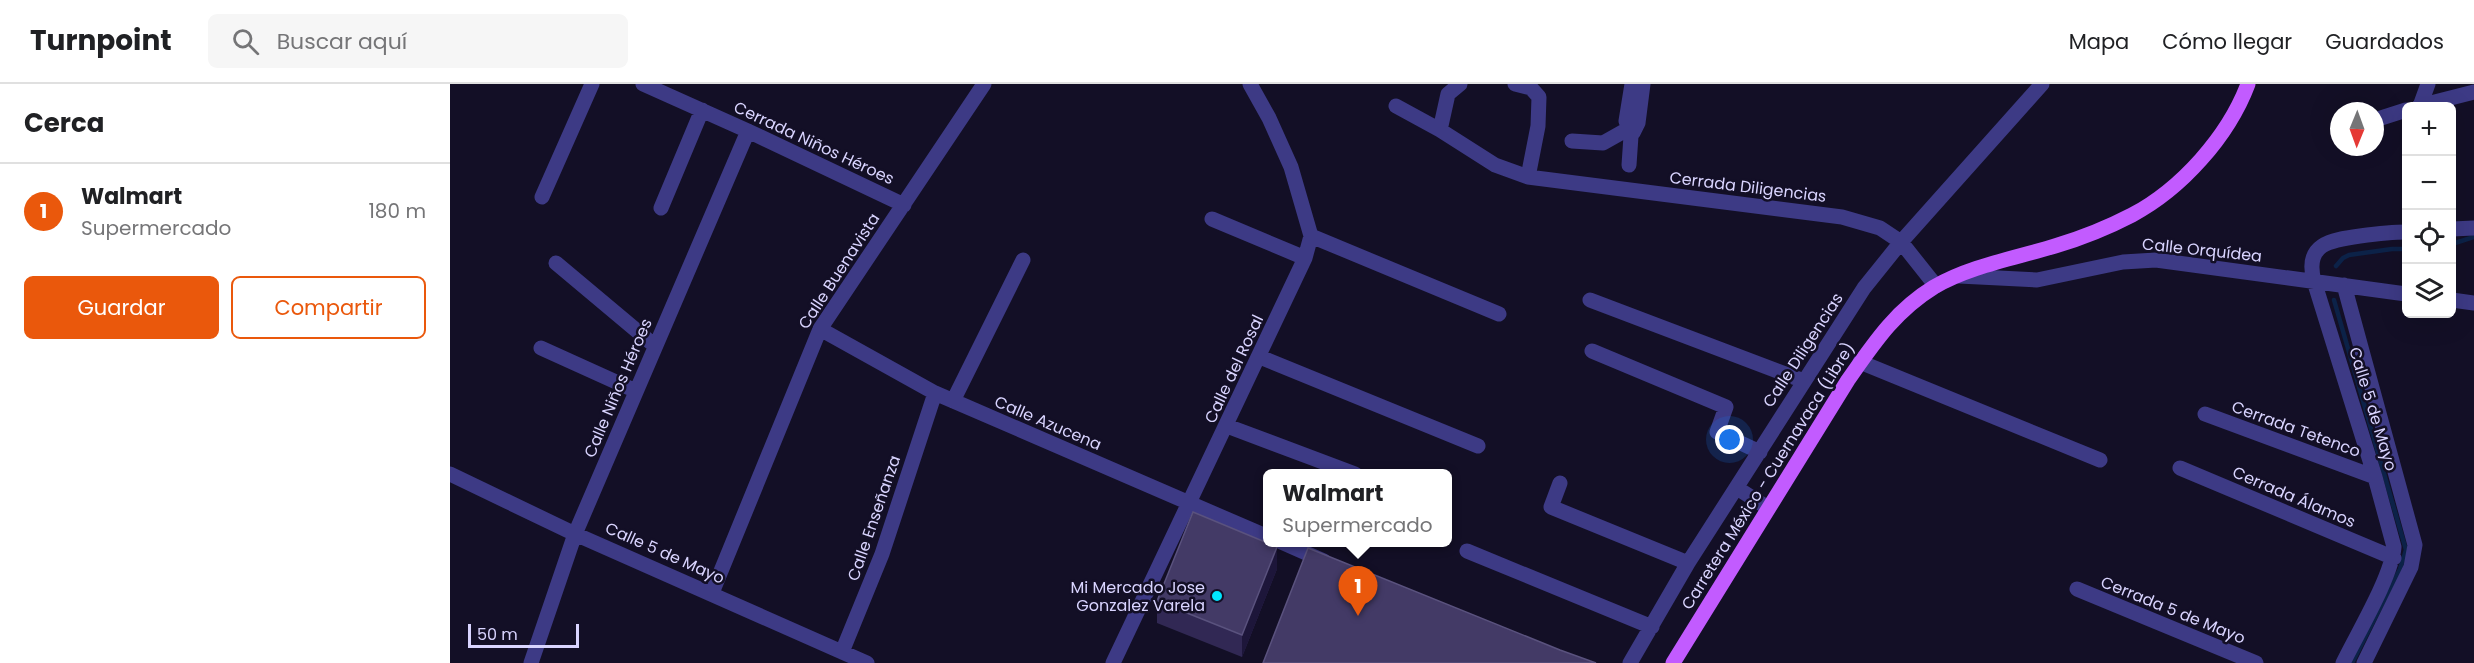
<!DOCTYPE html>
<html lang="es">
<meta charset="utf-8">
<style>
:root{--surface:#fff;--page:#f6f6f6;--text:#202124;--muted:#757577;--line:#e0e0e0;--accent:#ea580c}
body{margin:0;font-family:Poppins,sans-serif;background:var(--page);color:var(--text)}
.controls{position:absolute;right:18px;top:18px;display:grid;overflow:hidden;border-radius:9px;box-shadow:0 6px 24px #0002}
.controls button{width:54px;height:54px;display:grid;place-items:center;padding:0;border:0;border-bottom:2px solid var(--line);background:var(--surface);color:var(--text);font:30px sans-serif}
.compass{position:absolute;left:1880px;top:18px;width:54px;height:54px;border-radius:50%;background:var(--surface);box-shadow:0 6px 24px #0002;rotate:181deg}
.scale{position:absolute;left:18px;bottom:15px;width:111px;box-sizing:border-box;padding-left:6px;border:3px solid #d9d4ff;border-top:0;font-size:16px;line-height:21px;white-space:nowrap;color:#d9d4ff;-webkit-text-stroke:4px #130f26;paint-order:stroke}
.you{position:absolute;left:1280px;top:356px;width:21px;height:21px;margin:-15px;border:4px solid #fff;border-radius:50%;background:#1a73e8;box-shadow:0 0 0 9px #1a73e833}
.badge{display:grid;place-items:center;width:39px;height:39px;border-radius:50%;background:var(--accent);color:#fff;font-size:20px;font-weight:700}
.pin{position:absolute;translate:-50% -50px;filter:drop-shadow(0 2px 3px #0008)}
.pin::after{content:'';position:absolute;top:32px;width:21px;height:18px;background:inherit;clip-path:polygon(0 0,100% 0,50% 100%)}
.popup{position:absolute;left:813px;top:385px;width:189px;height:78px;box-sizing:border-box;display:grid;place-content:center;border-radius:9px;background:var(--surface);filter:drop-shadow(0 2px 4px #0005);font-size:20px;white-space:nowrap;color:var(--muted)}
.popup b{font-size:22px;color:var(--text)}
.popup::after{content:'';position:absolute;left:50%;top:100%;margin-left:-12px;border:12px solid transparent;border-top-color:var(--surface)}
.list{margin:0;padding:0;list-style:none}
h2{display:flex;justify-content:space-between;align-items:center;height:78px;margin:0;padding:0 24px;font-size:26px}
h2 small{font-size:20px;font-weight:400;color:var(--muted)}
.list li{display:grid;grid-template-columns:39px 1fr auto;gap:18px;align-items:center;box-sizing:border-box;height:96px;padding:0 24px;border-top:2px solid var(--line)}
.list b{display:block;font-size:22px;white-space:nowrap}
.list p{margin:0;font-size:20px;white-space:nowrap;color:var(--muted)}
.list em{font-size:20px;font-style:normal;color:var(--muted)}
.actions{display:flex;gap:12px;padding:18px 24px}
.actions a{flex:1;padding:14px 0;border:2px solid var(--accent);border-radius:9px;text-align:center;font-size:21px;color:var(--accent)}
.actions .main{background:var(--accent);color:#fff}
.icon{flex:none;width:33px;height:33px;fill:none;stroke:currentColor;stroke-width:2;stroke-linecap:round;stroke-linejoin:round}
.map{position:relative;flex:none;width:2024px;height:579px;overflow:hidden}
header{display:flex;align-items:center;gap:36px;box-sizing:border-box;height:84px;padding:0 30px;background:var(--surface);border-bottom:2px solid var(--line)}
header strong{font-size:28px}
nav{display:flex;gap:33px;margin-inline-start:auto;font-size:21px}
.search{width:420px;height:54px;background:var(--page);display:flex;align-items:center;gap:15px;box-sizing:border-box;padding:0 21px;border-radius:9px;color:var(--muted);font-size:22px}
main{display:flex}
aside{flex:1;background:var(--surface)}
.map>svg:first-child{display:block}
</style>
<header>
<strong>Turnpoint</strong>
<div class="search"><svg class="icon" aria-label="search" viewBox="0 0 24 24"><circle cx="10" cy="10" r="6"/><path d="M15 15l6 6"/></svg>Buscar aquí</div>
<nav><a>Mapa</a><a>Cómo llegar</a><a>Guardados</a></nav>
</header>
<main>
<aside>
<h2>Cerca<small></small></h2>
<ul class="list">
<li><span class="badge">1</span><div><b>Walmart</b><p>Supermercado</p></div><em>180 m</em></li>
</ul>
<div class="actions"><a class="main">Guardar</a><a>Compartir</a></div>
</aside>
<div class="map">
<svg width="2024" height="579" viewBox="0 0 2024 579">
<rect width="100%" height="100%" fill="#130f26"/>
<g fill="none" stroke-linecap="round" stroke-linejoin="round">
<!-- stream -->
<path stroke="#0c2248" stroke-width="4.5" d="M2002,160l22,-7
M1886,182l7,-8 6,-3 43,-6h14
M1884,216l72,250 -6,19 -48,94"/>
<!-- minor -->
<path stroke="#3d3a85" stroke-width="15" d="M193,0l105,47 156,74
M1065,0l16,4 8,9 -1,29 -10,51
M946,22l44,24 55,35 33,12 314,40 38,11 21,14 35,44
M1969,22l55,-14
M1970,22l8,-22
M1931,34l25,-8
M990,46l8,-36 12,-10
M1183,49l5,-10 5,-39
M1122,57l31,2 32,-18
M1179,81l2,-29 -5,-15 6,-37
M92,113l50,-113
M211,124l41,-98
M762,135l93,39
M2002,145l22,-1
M861,152l188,78
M106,179l99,83
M1509,192l78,4 86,-18 33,-2 250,34
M1894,201l71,260 -4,22 -47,96
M1140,216l214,81
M2002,216l22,3
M370,245l115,64 333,144
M91,264l95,43
M1142,267l134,56 -9,25 43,20
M810,273l218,89
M1410,278l240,98
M503,317l70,-141
M1755,330l170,63
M777,342l128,48
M1730,384l214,90
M0,390l125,60 292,129
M1110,399l-9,24 137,56
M1287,404l31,20
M831,458l43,19
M1017,467l185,76
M1627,505l179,74
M262,509l108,-264 164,-245
M392,568l40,-98 53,-161
M81,579l44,-129 173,-403
M663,579l192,-405 6,-22 -20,-69 -22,-49 -19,-34
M1180,579l58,-100 176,-275 37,-46 141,-158
M1893,579c14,-29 49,-87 51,-116l-19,-70 -61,-196c-10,-37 16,-41 46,-45 15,-2 31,-4 46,-4"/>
<!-- major -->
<path stroke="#c25bff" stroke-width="15" d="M1223,579l175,-283c26,-37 47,-69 86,-93 36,-21 82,-29 121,-41 27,-8 52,-18 77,-31 49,-26 96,-78 116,-131"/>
</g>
<!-- wall -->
<path fill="#312854" d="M827,485l-35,88 -85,-34v-22z"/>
<!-- shaded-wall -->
<path fill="#1d163a" d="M827,463v22l-35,88v-22z"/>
<!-- building -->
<path fill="#433a66" stroke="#5a527e" stroke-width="1.5" d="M743,428l84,35 -35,88 -85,-34z
M858,464l252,102 36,13h-333z"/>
<!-- markers -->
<circle fill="#00e5ff" stroke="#130f26" stroke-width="2" cx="767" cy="512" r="6"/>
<g text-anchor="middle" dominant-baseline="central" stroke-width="5" stroke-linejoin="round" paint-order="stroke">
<!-- street labels -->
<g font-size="16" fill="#d9d4ff" stroke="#130f26">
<text transform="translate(364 59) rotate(25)">Cerrada Niños Héroes</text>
<text transform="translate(1298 103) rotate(7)">Cerrada Diligencias</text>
<text transform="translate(1752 166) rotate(6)">Calle Orquídea</text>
<text transform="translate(389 187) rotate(-57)">Calle Buenavista</text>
<text transform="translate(1353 266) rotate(-57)">Calle Diligencias</text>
<text transform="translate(784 285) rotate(-65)">Calle del Rosal</text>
<text transform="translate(168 304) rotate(-67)">Calle Niños Héroes</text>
<text transform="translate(1923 325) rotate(73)">Calle 5 de Mayo</text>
<text transform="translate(598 339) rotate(23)">Calle Azucena</text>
<text transform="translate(1846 345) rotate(20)">Cerrada Tetenco</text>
<text transform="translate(1318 392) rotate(-58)">Carretera México - Cuernavaca (Libre)</text>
<text transform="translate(1844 413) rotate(23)">Cerrada Álamos</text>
<text transform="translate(424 434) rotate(-71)">Calle Enseñanza</text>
<text transform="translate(215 469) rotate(24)">Calle 5 de Mayo</text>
<text transform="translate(1723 526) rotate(22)">Cerrada 5 de Mayo</text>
</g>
<!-- poi labels -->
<g font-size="16" fill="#d9d4ff" stroke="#130f26" text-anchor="end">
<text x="755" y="503">Mi Mercado Jose<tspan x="755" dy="18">Gonzalez Varela</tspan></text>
</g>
</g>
</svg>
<div class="controls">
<button>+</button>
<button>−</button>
<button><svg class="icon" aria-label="locate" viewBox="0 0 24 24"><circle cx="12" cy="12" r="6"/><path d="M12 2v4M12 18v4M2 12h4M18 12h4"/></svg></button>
<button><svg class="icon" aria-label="layers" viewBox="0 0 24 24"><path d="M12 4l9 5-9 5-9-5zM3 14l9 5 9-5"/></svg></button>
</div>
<svg class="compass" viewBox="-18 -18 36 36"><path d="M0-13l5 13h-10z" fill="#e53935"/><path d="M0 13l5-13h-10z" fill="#757577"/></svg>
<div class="scale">50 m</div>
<div class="you"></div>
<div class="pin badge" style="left:908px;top:532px">1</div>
<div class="popup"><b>Walmart</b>Supermercado</div>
</div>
</main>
